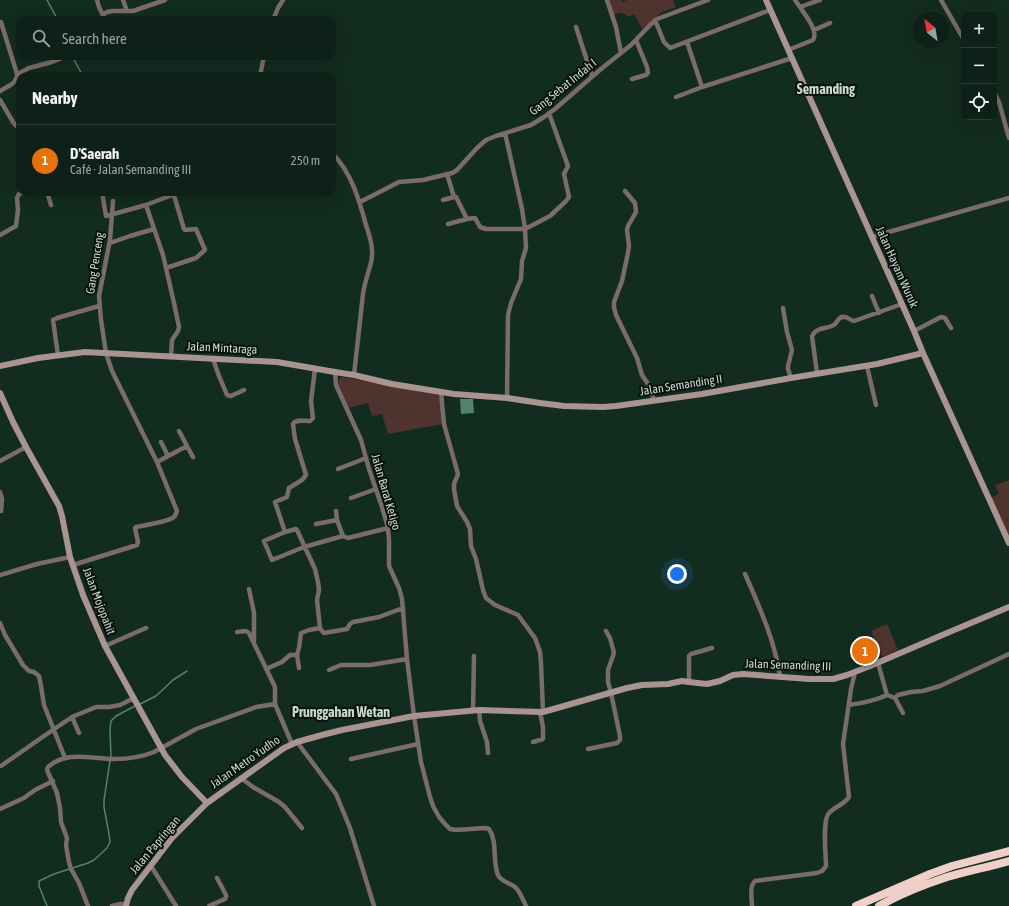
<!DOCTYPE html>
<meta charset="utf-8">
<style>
:root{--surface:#0e2118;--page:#172921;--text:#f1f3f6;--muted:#9ba3a2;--line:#2e3e37;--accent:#0b8043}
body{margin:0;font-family:"Asap Condensed",sans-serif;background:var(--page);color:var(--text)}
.controls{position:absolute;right:12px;top:12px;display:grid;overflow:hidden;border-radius:8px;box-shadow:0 4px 16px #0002}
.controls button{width:36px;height:36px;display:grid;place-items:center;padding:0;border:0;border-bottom:1px solid var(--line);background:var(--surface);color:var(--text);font:20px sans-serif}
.compass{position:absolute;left:913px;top:12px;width:36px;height:36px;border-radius:50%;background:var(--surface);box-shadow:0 4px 16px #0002;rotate:329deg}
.you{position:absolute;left:677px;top:574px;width:14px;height:14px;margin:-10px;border:3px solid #fff;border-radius:50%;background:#1a73e8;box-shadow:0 0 0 6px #1a73e833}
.badge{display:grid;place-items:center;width:26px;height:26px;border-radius:50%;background:var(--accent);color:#fff;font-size:13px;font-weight:700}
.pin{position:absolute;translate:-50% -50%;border:2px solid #fff;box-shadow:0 1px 4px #0006}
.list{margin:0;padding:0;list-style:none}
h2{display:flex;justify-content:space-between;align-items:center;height:52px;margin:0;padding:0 16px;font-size:17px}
h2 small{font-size:13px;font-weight:400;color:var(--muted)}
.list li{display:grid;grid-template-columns:26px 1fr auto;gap:12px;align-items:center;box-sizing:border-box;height:72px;padding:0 16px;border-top:1px solid var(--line)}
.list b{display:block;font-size:15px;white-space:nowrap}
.list p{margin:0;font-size:13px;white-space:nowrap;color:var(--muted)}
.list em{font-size:13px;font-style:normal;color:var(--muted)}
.icon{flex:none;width:22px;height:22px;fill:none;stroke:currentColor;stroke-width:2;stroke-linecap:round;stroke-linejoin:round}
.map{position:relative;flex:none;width:1009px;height:906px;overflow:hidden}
.search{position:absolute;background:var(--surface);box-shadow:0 4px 16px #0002;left:16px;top:16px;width:320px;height:44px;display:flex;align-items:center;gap:10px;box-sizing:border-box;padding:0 14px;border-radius:12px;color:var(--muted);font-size:15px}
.panel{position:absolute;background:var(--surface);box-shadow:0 4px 16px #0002;left:16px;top:72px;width:320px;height:124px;border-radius:12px}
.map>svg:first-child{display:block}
</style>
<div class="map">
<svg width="1009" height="906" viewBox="0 0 1009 906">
<rect width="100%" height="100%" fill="#132c20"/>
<!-- green -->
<path fill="#4f332e" d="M607,0h15v2l5,-2h46l3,7 -14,5 -20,17 -8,-15 -6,3c-6,-6 -9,-5 -16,-1z
M342,377l69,12 29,4 3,31 -55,10 -6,-20 -10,2 -4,-13 -20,5 -10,-23 1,-5 1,-2z
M1009,480v59l-19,-41 9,-4 -4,-9z
M887,624l11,26 -16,7 -11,-26z"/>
<!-- water -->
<path fill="#53836b" d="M460,399h13l1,14 -13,1z
M874,639l5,13 -8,4 -6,-13z"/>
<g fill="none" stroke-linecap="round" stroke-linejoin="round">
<!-- stream -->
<path stroke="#53836b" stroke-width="1.5" d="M47,0l11,20
M72,56l11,20
M138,705l18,-9 17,-16 14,-9
M111,757l-1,-28 1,-8 5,-5 19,-10
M47,906l-8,-20v-5l15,-7 34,-11 6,-3 13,-12 3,-6 -1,-8 -5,-27v-7l6,-39"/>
<!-- street -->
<path stroke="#7a6c6a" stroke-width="4.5" d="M97,0l2,7 4,8
M123,0l4,11
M607,0l9,27 5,26
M795,0l5,7 20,-7
M941,0l23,40
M102,20l1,-5 4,-3 6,-1h20l32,-11
M273,20l5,-12 5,-8
M655,20l9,22 6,6 100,-38
M1,22l16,52
M576,27l16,49
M814,30l16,-7
M687,42l15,45
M788,50l25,-10c6,-9 -8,-25 -13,-33
M260,76l4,-20
M632,79l14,-4 2,-2 -1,-6 -11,-27
M0,91l12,-7 3,-3 3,-7 11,-6 23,-6 15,-6
M994,92l5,10 10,36
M676,97l26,-10 90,-29
M0,100l13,22 7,8
M505,133l17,76 3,20 25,-13 16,-15 3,-4 -5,-23 4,-8 -19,-53
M332,153c19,19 27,46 34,72 3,9 7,20 6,30 0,6 -2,12 -4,18 -2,7 -4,14 -5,21l-9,81
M447,174l7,23h2l11,22 8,-1 5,9 6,2h39l1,19 -4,13 -1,18 -10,24 -3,12 -1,83
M625,191l10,12 1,9 -8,14 -1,4 2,16 -1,7 -6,28 -8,21v5l2,8 21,43 5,17 8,12 4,14
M47,192l4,13
M102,192l4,24 40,-11 17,50 11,48 5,24 -1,4 -6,9 -1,16
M443,200l11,-3
M360,202l39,-20 24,-2 29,-7 5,-3 20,-22 9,-8 10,-4 35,-11 13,-8 11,-8 46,-40 30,-24 19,-20 7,-6 51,-19
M146,205l34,-13
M448,224l19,-5
M0,235l16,-9 2,-16 -1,-12 2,-4 6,-2
M871,237l138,-39
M110,243l20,-7 24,-7
M166,268l30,-10 9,-8 -9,-21 -11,1 -1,-1 -11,-37
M872,296l7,17
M783,308l4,24 5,18 -4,16v3l3,9
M914,331l27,-14 4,1 6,10
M58,355l-5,-35 4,-2 42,-12
M213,359l6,17 8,19 4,1 13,-6
M867,366l9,39
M335,372l1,13 25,55 8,29 13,38 6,21 1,12v26l10,22 3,11 5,60 7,57 7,46 9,35 3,9 6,11 6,7 5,5 6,1 29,-2 4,1c9,13 3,32 9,46 2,6 12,8 17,12 5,4 8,13 11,19
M817,373l-5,-37c6,-11 17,-6 23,-12 3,-3 4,-8 10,-7 3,0 6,4 9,4l48,-17
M441,392l3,32 14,50 -4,10v5l3,17 10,16 3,7 1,17 5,13 7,31 3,8 9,7 23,10 17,23 5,14 1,11 2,49
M179,431l8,15
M161,442l7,14
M0,461l26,-14
M157,462l30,-16 6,11
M338,469l28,-11
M0,492l2,7 -1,12
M351,498l25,-9
M336,511l1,9 6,16 5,2 40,-10
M316,524l21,-4
M285,532l-10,-30 12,-5 2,-9 13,-8 4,-5 -11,-36 -2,-15c3,-5 11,-3 17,-3l3,-3 -2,-17 4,-32
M73,565l64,-20 1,-3 -3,-14 1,-1c9,-2 32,-5 38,-10 2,-2 2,-4 3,-6l-20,-49 -45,-91 -6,-18 -5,-33 -2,-24 11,-56 3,-39
M745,574c15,34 29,65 35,102
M0,575l37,-11 33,-7
M249,589l5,24v28
M0,623l5,12 18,30 6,6 5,1 5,4 2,10 3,19 21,53
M320,628l2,3 2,2 23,-4 3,-5 3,-2 26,-5 24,-9
M105,646l41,-18
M878,663l9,32
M299,668l-2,-13 2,-7 2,-15 8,-3 11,-2 -3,-28 2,-10 -1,-8 -3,-13 -18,-39 -1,-1 -11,3 -21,9 8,19 32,-13 39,-11
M266,669l16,-7 8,-7h7
M329,670l12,-5h29l37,-6
M689,682v-26l2,-2 21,-6
M895,698l3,-3 13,-3 12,-1 17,-5 69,-32
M275,704l17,40
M849,705c14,-2 26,-4 38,-10l8,3 8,15
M479,710l1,11 7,21 1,11
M473,711l1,-55
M72,717l7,16
M297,742l39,52 14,34 24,78
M533,742l10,-3v-12l-3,-15
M588,749l29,-6 3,-3v-4l-9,-43 -3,-11v-12l6,-17 -1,-4 -3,-11 -4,-7
M351,759l67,-15
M1,766l43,-30 28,-19 24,-10h13l11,-2 14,-7
M241,778l12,9 26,15 6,5 17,21
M0,809l24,-11 11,-8 18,-9
M151,866l25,40
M88,906l-9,-23 -8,-14 -2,-7 -3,-17 1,-7 -6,-16 -1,-14 -3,-15 -10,-23 1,-3c19,-17 43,-8 66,-8 13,0 28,-2 40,-7l42,-23 60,-22 19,-3v-17l-26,-54 -3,-2 -9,1
M112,906l8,-2h6
M209,906l16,-7 1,-2v-2l-9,-17
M752,906c0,-8 -3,-19 3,-25l62,-8 5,-2 4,-5c0,-10 -4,-46 3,-53 6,-7 15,-8 20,-16l-6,-53 8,-55 4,-17"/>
<!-- secondary -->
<path stroke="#aa9490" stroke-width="6" d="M766,0l148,331 9,22 86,190
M0,366l38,-8 47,-6 192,10 58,10 19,3 38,9 62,10 53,4 33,5 24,3 39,1 13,-1 86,-12 89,-16 86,-14 46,-11
M0,393l13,29 13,25 33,59 3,10 8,41 13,38 22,51 60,109 17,22 25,26
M126,906l2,-8 4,-8 40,-52 35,-35 77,-55 13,-6 25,-7 20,-5 72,-14 65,-6 64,2 84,-24 15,-3 26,-1 14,-3 7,1 18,2 13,-3 13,-6 10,-1 66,5h24l14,-4 23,-9 77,-33 62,-26"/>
<!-- highway -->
<path stroke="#f0cfc9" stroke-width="8" d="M856,906l74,-32 22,-8 57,-15
M879,906c21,-12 44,-21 68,-29 20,-6 41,-10 62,-16"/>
</g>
<g text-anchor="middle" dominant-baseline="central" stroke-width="4" stroke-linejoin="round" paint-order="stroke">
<!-- street labels -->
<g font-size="12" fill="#cbd9d1" stroke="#07120c">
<text transform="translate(563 87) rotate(-39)">Gang Sebat Indah I</text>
<text transform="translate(95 263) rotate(-81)">Gang Penceng</text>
<text transform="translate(897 267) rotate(66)">Jalan Hayam Wuruk</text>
<text transform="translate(222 348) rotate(3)">Jalan Mintaraga</text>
<text transform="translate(681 385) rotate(-9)">Jalan Semanding II</text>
<text transform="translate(386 492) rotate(74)">Jalan Barat Ketigo</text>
<text transform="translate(99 601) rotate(69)">Jalan Mojopahit</text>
<text transform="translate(788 665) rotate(2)">Jalan Semanding III</text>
<text transform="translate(245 762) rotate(-35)">Jalan Metro Yudho</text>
<text transform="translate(155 845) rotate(-50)">Jalan Papringan</text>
</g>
<!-- quarter labels -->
<g font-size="14" font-weight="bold" fill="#cbd9d1" stroke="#07120c">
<text x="826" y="89">Semanding</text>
<text x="341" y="712">Prunggahan Wetan</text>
</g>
</g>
</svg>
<div class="controls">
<button>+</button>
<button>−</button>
<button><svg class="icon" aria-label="locate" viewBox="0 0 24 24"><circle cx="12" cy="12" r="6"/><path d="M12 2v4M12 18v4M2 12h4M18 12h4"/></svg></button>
</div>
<svg class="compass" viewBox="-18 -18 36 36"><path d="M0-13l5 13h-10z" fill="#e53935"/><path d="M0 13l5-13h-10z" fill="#9ba3a2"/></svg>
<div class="you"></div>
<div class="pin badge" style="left:865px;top:651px;background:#e8710a">1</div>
<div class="search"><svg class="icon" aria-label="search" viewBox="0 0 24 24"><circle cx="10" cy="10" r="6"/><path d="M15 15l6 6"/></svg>Search here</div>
<section class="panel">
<h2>Nearby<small></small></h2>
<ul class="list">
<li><span class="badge" style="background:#e8710a">1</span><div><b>D'Saerah</b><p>Café · Jalan Semanding III</p></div><em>250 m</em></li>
</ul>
</section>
</div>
